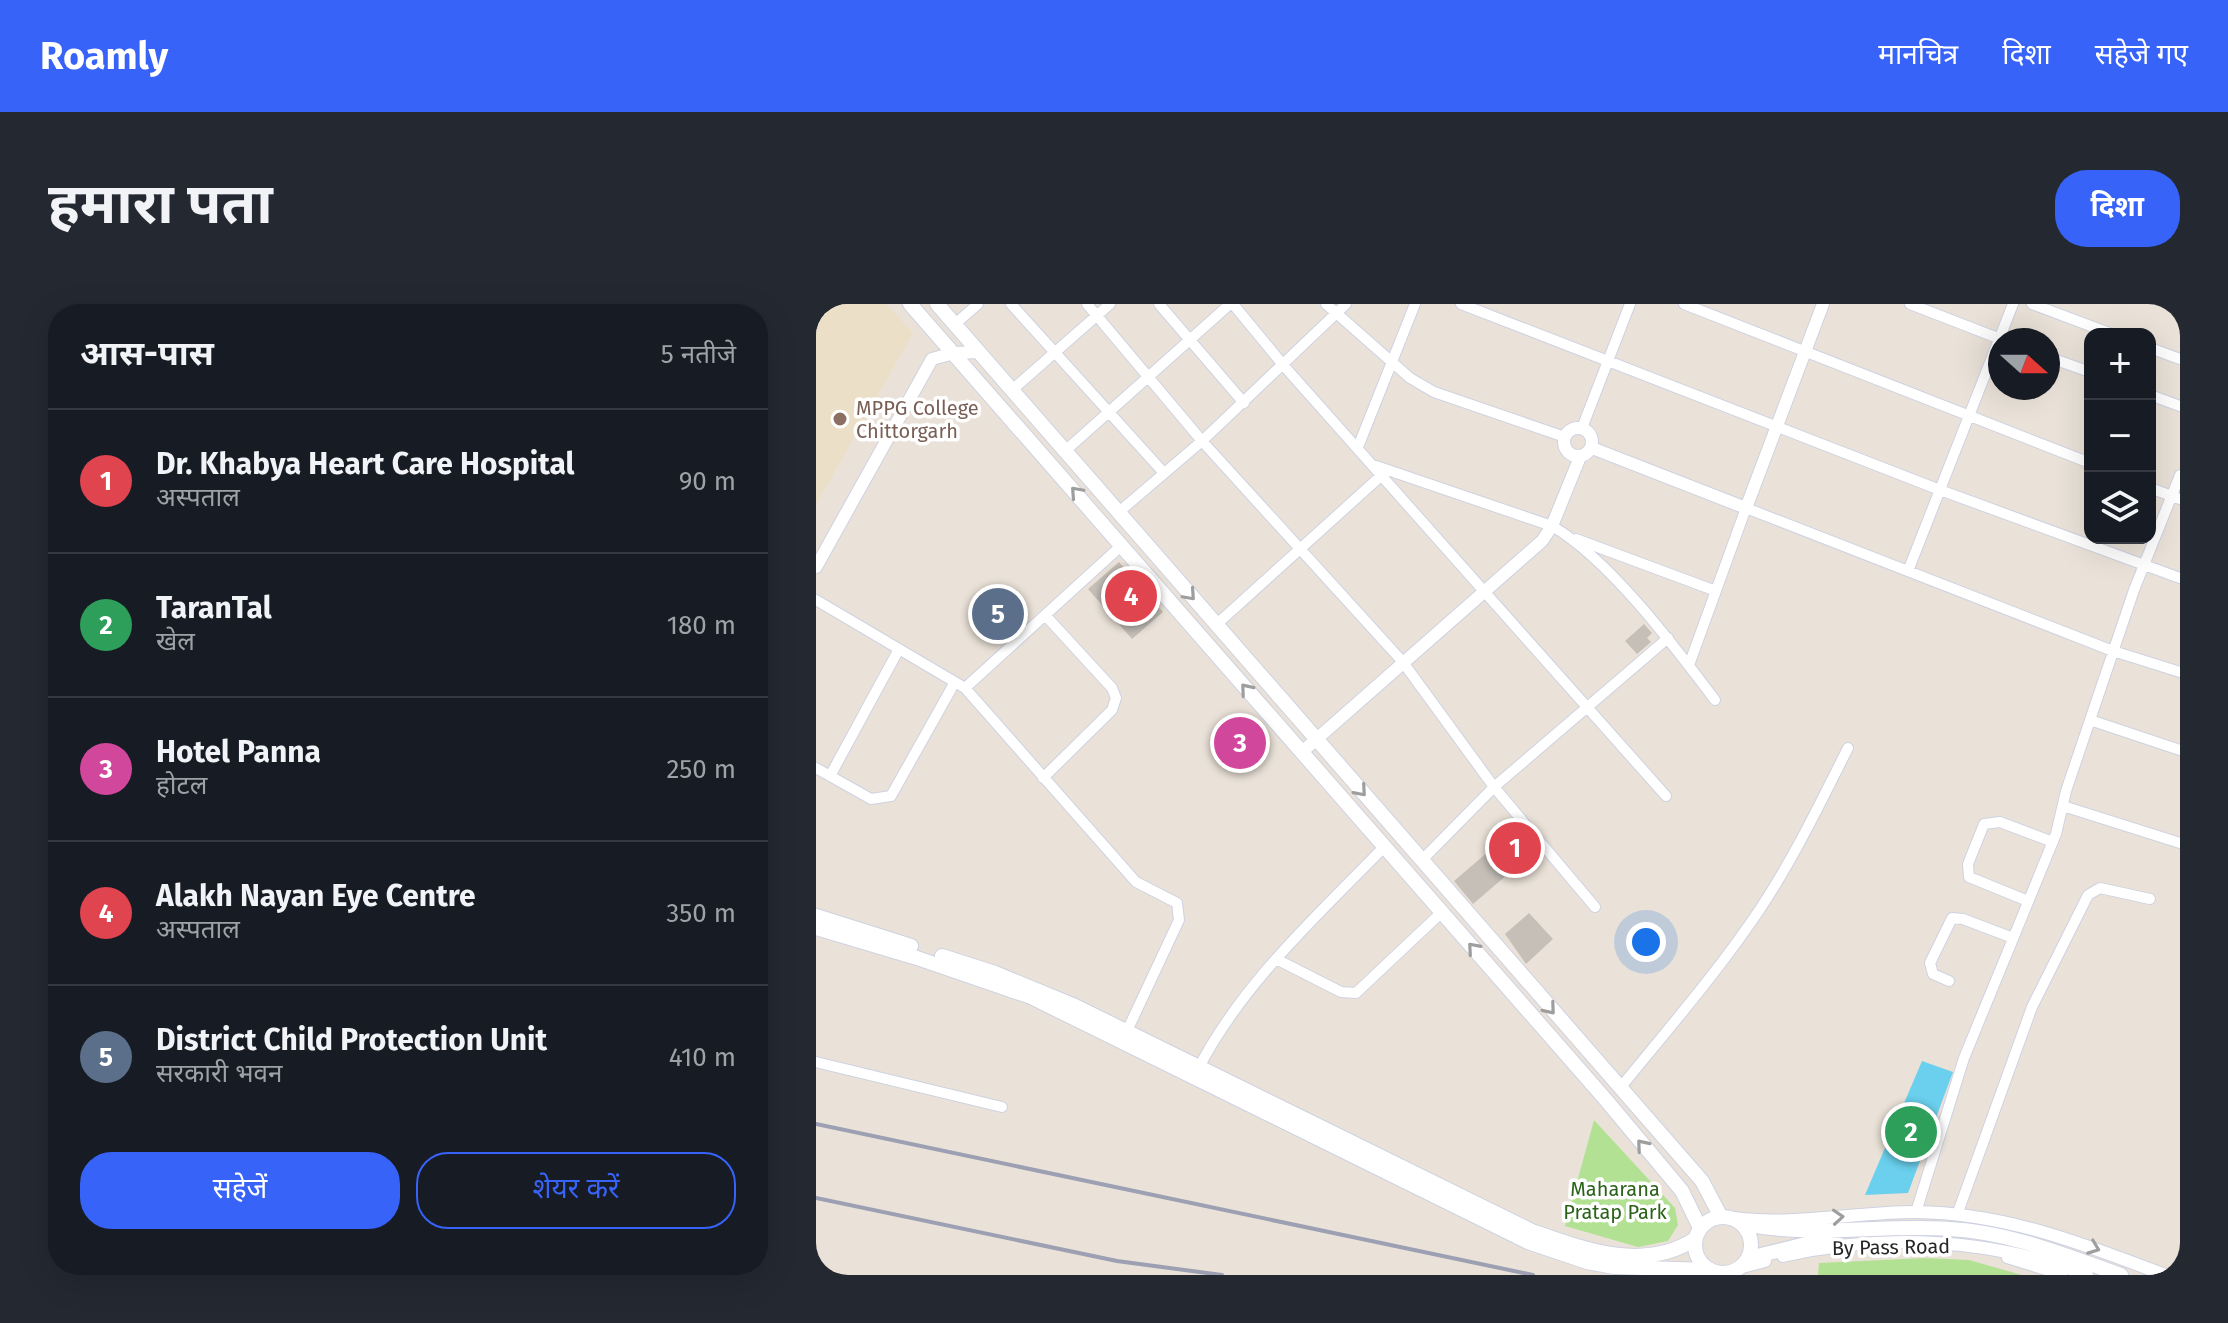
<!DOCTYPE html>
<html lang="hi">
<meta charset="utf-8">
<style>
:root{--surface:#171b24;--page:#242831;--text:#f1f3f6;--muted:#9ea1a6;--line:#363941;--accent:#3763f8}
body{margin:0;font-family:"Fira Sans","Noto Sans Devanagari",sans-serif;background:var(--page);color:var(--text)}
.controls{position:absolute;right:24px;top:24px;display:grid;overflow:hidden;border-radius:16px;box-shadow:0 8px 32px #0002}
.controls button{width:72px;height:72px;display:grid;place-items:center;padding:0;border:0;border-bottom:2px solid var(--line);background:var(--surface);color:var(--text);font:40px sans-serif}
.compass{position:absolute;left:1172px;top:24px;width:72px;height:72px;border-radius:50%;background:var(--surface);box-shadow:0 8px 32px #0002;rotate:111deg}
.you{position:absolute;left:830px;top:638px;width:28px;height:28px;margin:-20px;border:6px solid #fff;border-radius:50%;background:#1a73e8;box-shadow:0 0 0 12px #1a73e833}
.badge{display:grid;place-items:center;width:52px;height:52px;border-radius:50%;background:var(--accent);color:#fff;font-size:26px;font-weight:700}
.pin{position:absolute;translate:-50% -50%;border:4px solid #fff;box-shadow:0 2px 8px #0006}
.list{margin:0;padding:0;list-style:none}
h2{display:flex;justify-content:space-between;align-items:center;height:104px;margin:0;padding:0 32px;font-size:34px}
h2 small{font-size:26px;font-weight:400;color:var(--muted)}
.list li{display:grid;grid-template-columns:52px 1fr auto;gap:24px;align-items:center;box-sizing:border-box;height:144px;padding:0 32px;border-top:2px solid var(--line)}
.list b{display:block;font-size:30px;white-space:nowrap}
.list p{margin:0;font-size:26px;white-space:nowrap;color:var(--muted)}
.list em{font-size:26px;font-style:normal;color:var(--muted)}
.actions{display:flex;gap:16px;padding:24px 32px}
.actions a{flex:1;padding:18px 0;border:2px solid var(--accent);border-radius:32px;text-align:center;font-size:28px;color:var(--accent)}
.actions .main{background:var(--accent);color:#fff}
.icon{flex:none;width:44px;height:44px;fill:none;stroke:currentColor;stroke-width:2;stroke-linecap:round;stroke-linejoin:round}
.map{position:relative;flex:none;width:1364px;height:971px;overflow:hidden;border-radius:32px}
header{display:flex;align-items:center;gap:48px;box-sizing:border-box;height:112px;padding:0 40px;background:var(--accent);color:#fff}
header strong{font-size:38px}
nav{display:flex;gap:44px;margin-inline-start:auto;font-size:28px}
.intro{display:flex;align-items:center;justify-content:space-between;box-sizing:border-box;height:192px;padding:0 48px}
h1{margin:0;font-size:56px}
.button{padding:20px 36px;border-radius:32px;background:var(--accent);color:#fff;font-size:28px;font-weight:700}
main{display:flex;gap:48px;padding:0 48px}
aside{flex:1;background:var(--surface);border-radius:32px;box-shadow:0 8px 32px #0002}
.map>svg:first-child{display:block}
</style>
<header>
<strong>Roamly</strong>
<nav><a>मानचित्र</a><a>दिशा</a><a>सहेजे गए</a></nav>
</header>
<div class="intro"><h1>हमारा पता</h1><a class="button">दिशा</a></div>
<main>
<aside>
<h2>आस-पास<small>5 नतीजे</small></h2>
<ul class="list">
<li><span class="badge" style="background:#e0444e">1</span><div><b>Dr. Khabya Heart Care Hospital</b><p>अस्पताल</p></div><em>90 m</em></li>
<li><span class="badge" style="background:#2e9e5b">2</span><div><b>TaranTal</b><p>खेल</p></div><em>180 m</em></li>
<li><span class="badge" style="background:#d1479c">3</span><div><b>Hotel Panna</b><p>होटल</p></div><em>250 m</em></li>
<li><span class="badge" style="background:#e0444e">4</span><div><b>Alakh Nayan Eye Centre</b><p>अस्पताल</p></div><em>350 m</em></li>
<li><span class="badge" style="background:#5c6f8a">5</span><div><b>District Child Protection Unit</b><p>सरकारी भवन</p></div><em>410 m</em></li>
</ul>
<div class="actions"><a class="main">सहेजें</a><a>शेयर करें</a></div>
</aside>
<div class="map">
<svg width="1364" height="971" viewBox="0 0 1364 971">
<rect width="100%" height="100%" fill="#eae2d8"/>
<!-- education -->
<path fill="#ecdfc7" d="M0,0h70l27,29 -97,172z"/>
<!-- green -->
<path fill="#b2e194" d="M778,816l81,88 3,17 -10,16 -30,6 -73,-21z
M1109,954l44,2 53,15h-204l1,-12z"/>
<!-- water -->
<path fill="#6ad0ed" d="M1106,757l31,11 -45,121 -43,2z"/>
<!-- building -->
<path fill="#c5bfb8" d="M303,258l44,50 -31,27 -44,-50z
M828,320l8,9 -5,5 4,4 -14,12 -12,-13z
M701,523l19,23 -63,54 -19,-23z
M713,609l24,26 -27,25 -21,-30z"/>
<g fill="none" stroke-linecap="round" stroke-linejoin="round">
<defs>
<path id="minor" d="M195,0l153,169
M271,0l115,137 200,220 92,126 101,120
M343,0l85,99
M417,0l51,62 382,430
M510,0l84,74 24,14 131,45
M645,0l479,186 240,88
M868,0l406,159
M1094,0l93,36
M1216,0l80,30
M139,20l23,-20
M1334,44l30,11
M1232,53l42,15
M196,86l98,-86
M1334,91l30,11
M766,124l48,-124
M542,143l57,-143
M249,147l165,-147
M560,162l176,60c57,33 123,121 163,174
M1334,184l30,11
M304,207l82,-70 144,-137
M760,235l140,52
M1092,267l105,-267
M0,296l149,88 171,194 41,21 2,17 -52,111
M401,320l166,-150
M873,361l57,-157 367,143 67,21
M149,384l157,-143
M1274,416l90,30
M0,464l55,31 20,-3 64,-114
M14,472l69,-127
M227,474l69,-68 4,-12 -4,-10 -67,-73
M1247,502l117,37
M607,555l71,-72 174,-149
M1212,597l-59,-24 -1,-13 16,-40 16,-2 53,20
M460,655l65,33 15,1 86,-81
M1133,677l-16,-7 -3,-11 22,-45 11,1 50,19
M0,758l186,45
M381,767c45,-88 119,-154 187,-224
M805,783c47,-58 97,-115 139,-178 34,-51 60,-106 88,-161
M1100,908l48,-154 92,-224 10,-43 68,-201 46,-115
M1141,911l75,-208 56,-112 12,-7 50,11
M1191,954l55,17"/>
<path id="tertiary" d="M748 138a14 14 0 1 1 28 0a14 14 0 1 1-28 0Z
M776,144l154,60 77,-204
M0,263l116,-208 22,-6 25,-1
M487,447l239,-210 10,-15 28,-69
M917,914c61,8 122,-6 183,-6 89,1 168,32 249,63
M967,952c100,-23 208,-18 304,19
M926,963l23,-6"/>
<path id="secondary" d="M94,0l696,796 76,91 18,37
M121,0l765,877 19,36
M0,612l95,30
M0,624l101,30 114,39 497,245 59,20 27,5 94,3
M126,652l53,17 80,33 457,225c54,19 112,41 163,8
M879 941a28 28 0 1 1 56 0a28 28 0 1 1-56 0Z
M927,920c73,14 135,0 207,5 59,3 115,26 171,46
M933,954l77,-19"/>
</defs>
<!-- minor casing -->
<use href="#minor" stroke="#ced2e1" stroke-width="12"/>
<!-- tertiary casing -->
<use href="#tertiary" stroke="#ced2e1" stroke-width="14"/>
<!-- secondary casing -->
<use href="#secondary" stroke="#ced2e1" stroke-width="16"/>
<!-- minor -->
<use href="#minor" stroke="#fff" stroke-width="10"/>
<!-- tertiary -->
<use href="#tertiary" stroke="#fff" stroke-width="12"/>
<!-- secondary -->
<use href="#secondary" stroke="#fff" stroke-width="14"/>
<!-- rail -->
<path stroke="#9ca0b2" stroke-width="4" d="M0,820l717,151
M0,894l301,63 105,14"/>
</g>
<!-- one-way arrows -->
<defs><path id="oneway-chevron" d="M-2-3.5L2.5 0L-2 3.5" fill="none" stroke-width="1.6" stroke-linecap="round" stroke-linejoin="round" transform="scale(2)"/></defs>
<g stroke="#9e9e9e">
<use href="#oneway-chevron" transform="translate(260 188) rotate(-132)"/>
<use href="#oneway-chevron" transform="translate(374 291) rotate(48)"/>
<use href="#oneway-chevron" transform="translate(430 385) rotate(-130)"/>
<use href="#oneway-chevron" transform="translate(545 487) rotate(49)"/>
<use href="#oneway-chevron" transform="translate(657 644) rotate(-131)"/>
<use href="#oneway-chevron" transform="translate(734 705) rotate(50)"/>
<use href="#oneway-chevron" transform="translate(826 841) rotate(-130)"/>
<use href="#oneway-chevron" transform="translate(1022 913) rotate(-4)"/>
<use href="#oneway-chevron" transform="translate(1278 944) rotate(21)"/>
</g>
<!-- markers -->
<circle fill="#8d6e63" stroke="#fff" stroke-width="3" cx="24" cy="115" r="8"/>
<g text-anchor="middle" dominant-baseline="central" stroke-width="7" stroke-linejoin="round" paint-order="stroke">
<!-- education labels -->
<g font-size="20" fill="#785e54" stroke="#fff" text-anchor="start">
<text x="40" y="104">MPPG College<tspan x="40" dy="23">Chittorgarh</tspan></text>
</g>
<!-- park labels -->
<g font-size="20" fill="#2b6219" stroke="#fff">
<text x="799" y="885">Maharana<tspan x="799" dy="23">Pratap Park</tspan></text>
</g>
<!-- street labels -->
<g font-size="20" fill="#272727" stroke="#fff">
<text transform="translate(1075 943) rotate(-1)">By Pass Road</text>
</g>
</g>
</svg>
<div class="controls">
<button>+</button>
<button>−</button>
<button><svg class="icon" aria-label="layers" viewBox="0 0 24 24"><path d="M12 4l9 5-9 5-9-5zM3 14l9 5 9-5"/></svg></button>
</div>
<svg class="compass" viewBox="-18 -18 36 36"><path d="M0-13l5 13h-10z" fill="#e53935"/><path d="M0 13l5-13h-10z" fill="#9ea1a6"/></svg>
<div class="you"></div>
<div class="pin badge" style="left:699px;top:544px;background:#e0444e">1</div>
<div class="pin badge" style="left:1095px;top:828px;background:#2e9e5b">2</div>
<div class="pin badge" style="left:424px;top:439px;background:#d1479c">3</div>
<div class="pin badge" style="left:315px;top:292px;background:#e0444e">4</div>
<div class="pin badge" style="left:182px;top:310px;background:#5c6f8a">5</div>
</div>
</main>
